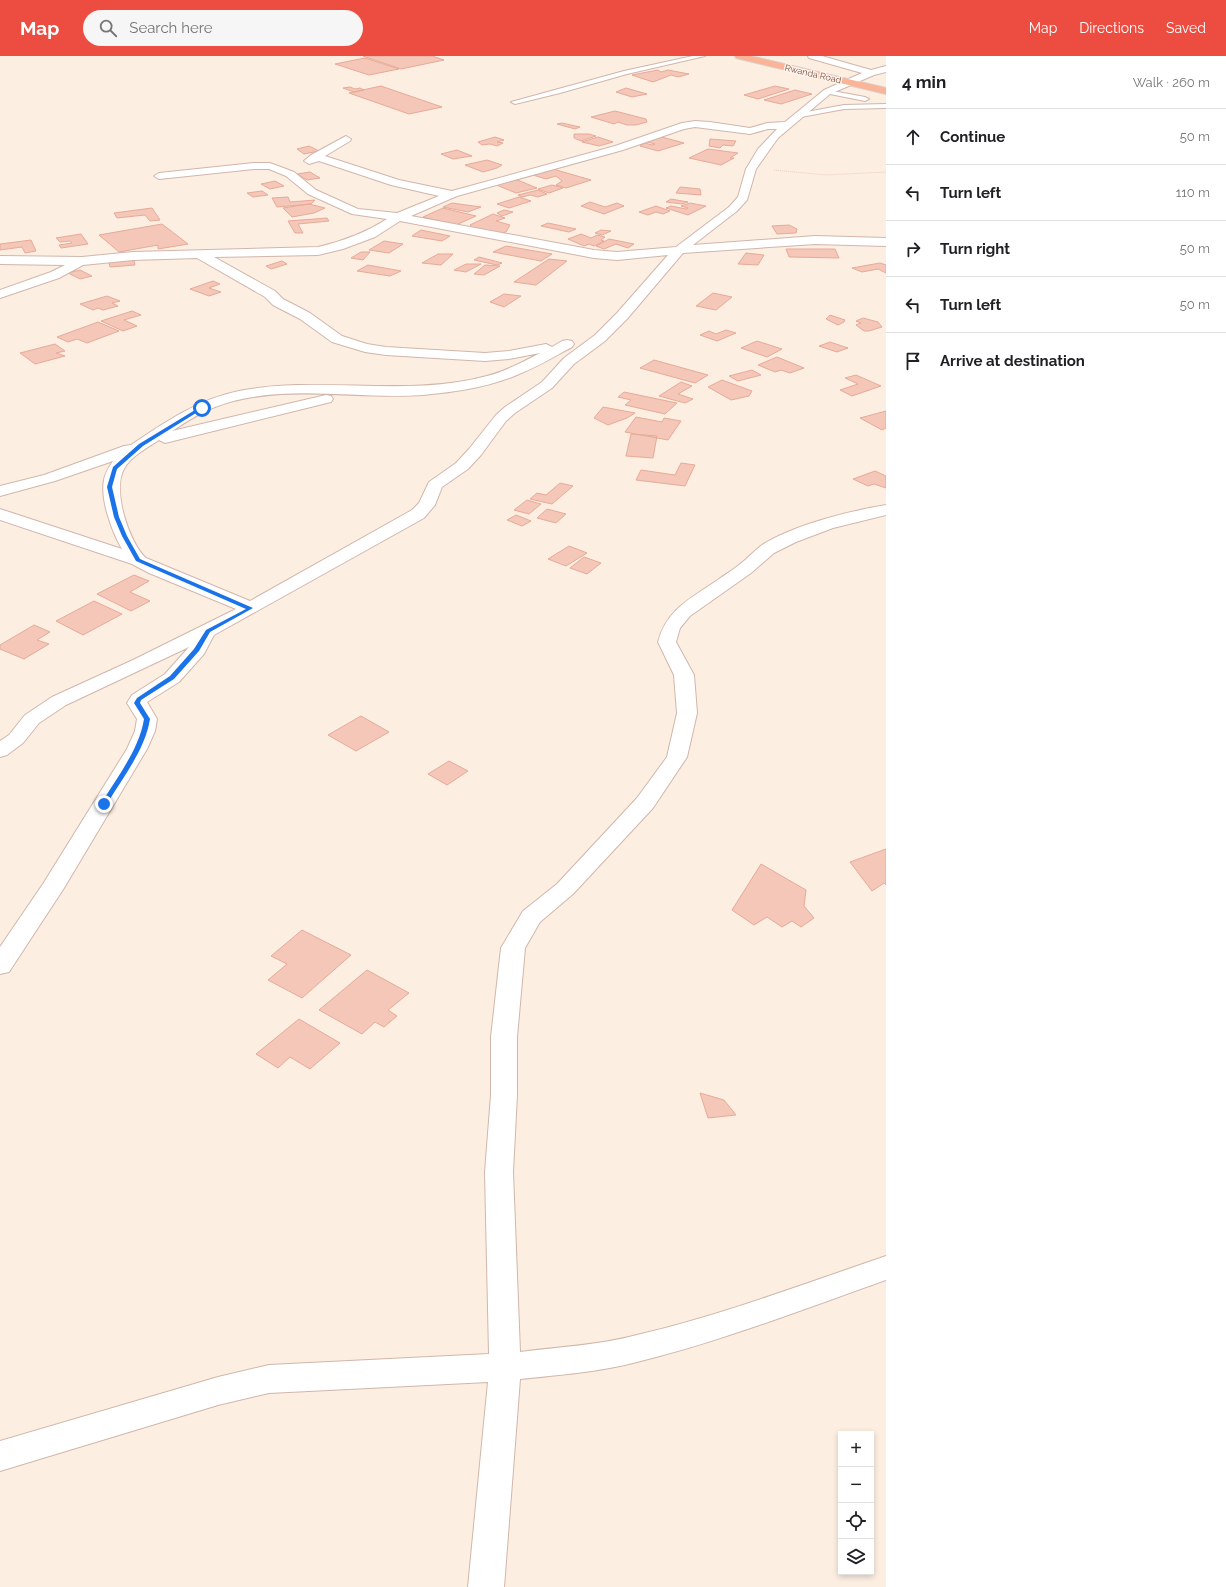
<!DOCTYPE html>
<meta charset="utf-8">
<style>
:root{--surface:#fff;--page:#f6f6f6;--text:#202124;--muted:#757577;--line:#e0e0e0;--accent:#ed4d41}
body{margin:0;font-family:Raleway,sans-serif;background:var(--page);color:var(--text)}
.controls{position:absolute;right:12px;bottom:12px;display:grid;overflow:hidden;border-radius:0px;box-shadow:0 2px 6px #0003}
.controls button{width:36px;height:36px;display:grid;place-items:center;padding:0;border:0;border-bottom:1px solid var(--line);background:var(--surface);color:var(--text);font:20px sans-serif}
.stop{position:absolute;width:12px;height:12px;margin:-9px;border:3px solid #1a73e8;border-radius:50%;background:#fff}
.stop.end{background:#1a73e8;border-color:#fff;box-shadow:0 1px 4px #0008}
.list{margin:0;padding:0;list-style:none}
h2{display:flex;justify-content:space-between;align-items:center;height:52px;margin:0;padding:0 16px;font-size:17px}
h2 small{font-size:13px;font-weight:400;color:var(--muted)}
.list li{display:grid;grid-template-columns:26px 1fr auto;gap:12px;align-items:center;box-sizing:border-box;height:56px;padding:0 16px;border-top:1px solid var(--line)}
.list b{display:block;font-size:15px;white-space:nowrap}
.list em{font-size:13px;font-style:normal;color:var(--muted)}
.icon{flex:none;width:22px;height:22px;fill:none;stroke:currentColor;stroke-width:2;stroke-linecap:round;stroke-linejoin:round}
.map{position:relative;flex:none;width:886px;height:1531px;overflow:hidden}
header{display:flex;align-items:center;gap:24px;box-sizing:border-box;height:56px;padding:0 20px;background:var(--accent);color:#fff}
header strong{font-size:19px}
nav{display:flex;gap:22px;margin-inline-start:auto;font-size:14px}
.search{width:280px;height:36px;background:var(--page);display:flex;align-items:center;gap:10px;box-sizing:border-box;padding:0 14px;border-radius:22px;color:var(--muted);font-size:15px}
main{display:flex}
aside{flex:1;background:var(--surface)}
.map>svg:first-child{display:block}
</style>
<header>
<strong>Map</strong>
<div class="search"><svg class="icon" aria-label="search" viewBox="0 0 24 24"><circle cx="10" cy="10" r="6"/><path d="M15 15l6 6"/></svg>Search here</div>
<nav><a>Map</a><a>Directions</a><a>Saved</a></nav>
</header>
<main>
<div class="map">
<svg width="886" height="1531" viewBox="0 0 886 1531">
<rect width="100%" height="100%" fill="#fdeee2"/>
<!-- building -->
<path fill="#f4c7b8" stroke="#e7aa98" d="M363,0h69l12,4 -43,9z
M365,2l34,11 -30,6 -34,-11z
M658,14l3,2 7,-2 21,4 -11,3 -7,-2 -18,7 -21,-7z
M381,30l61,21 -33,7 -60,-21z
M775,30l14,3 -31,10 -14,-4z
M350,31l5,2 5,-1 4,2 -10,2 -11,-4z
M626,32l21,6 -15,3 -16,-5z
M795,34l17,4 -31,10 -17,-4z
M615,55l31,8 1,3 -11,3h-9l-9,-3 -4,2 -23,-7z
M562,67l18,4 -5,2 -18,-5z
M574,78h15l7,2 -15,5 -7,-3z
M658,80l26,7 -26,8 -18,-5 5,-3 7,2 3,-1 -11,-3z
M495,81l9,3 -7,2 6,1 -6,3 -7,-2 -8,1 -4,-3z
M598,81l15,5 -14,4 -17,-4z
M710,83l26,2 -3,5 -10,-1 -3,3 -11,-2z
M309,90l10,5 -15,3 -7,-5z
M708,93l30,4 -8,5h4l-13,7 -32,-7z
M457,94l15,6 -19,3 -12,-5z
M487,104l15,5 -5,3 -14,4 -18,-7z
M553,113l38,11 -25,8 -10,-3 6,-4 -6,-5 -10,3 -13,-4z
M310,116l10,6 -13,2 -10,-6z
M515,123l22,9 -21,5 -22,-9z
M275,125l9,5 -14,3 -9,-5z
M552,129l11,3 -14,5 -11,-4z
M680,131l20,2 1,6 -25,-2z
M538,134l9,4 -9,3 -8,-2 -8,2 -4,-2z
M262,135l6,4 -15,2 -6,-4z
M288,141l2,5 25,-2 -4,4 -34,3 -5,-9z
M519,141l12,4 -22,7 -12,-4z
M671,143l17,3 -6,2 -16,-2z
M590,146l15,5 12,-4 7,3 -20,8 -23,-8z
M452,147l29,4 -13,5 -25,-5z
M690,147l16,3 -18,9 -22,-7 5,-2 15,3 2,-1 -7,-2z
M309,148l16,4 -11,5 -22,4 -9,-9z
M656,150l14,5 -7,3 -7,-2 -8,3 -9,-3z
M152,152l8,12 -10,1 -5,-6 -28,3 -3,-5z
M443,152l33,8 -20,9 -33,-8z
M504,154l9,2 -11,4 -5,-3z
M493,158l12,4 -9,3 14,4 -4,7 -10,2 -23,-6 -3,-3z
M327,162l2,3 -31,3 5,9h-8l-7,-12z
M548,167l28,6 -7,3 -28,-6z
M162,168l26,20 -30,5v-4l-39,7 -20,-17z
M789,169l8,4 -1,4 -19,1 -5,-8z
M421,174l29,6 -8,5 -30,-5z
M601,174l10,1 -9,4 -7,-2z
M81,178l7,10 -27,4 -2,-3 13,-2 -2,-2 -10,1 -4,-4z
M581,178l10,4 6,-3 8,2 -4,3 3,1 -10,5 -5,-2 -5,2 -16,-7z
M609,183l25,5 -6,4 -12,-4 -12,5 -8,-3z
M31,184l5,11 -11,2 -3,-6 -22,3v-6z
M384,185l19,3 -14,9 -20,-3z
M506,190l46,8 -11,7 -48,-9z
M786,193h49l4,9 -50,-1z
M361,196h9l-7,8 -12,-2z
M746,197l18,2 -6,10 -20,-1z
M438,198h15l-12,11 -19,-2z
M479,201l23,6 -5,2 -23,-5z
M549,203l18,2 -31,24 -22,-3z
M134,204l1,5 -25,2 -1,-5z
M282,205l5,3 -16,5 -5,-3z
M880,207l6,2v8l-8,-4 -16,3 -10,-4z
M466,208h15l-15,8 -12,-2z
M368,209l33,6 -11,5 -33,-5z
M485,209l15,1 -16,9 -10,-1z
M80,214l12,6 -12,3 -12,-6z
M213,225l7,3 -11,4 12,4 -12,4 -19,-7z
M713,237l19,4 -16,13 -20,-4z
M504,238l17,2 -17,11 -14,-5z
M107,240l13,5 -8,2 6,3 -15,4 -5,-2 -5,2 -13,-6z
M132,255l9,4 -17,5 13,6 -14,5 -22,-10z
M830,259l15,5 -1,2 -6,3 -12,-6z
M863,262l15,4 4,5 -13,4h-5l-8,-6 5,-2 -5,-2z
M98,266l21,9 -32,12 -10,-4 -9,3 -11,-5z
M726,274l10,3 -19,8 -17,-6 9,-4 7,3z
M757,285l25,8 -15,8 -26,-9z
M830,286l18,6 -11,4 -18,-6z
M55,288l10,7 -9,2 9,3 -30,8 -15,-11z
M777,301l27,11 -14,5 -9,-3 -6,2 -17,-7z
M654,304l54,15 -13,8 -55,-15z
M752,314l9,5 -23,6 -9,-5z
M856,319l25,11 -29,10 -12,-6 18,-6 -13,-6z
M722,324l30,11 -3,5 -18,4 -23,-13z
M681,326l11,4 -14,8 15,5 -8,4 -26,-7z
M624,336l53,11 -12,11 -40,-9 6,-5 -13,-3z
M603,351l32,6 -8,5 -19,7 -14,-7z
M886,355v17l-4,2 -22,-12z
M636,361l26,5 2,-4 17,3 -13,19 -43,-8z
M631,378l26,2 -4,22 -27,-2z
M681,407l14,2 -10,21 -49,-6 5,-10 34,5z
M875,415l11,5v12l-12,-4 -6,2 -15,-7z
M560,427l13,3 -21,18 -22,-5 7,-6 9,2z
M527,444l14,4 -12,10 -15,-4z
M547,453l19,5 -10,9 -19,-5z
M516,459l15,6 -9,5 -15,-6z
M569,490l18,7 -21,13 -18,-7z
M584,501l17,6 -14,11 -17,-6z
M134,519l15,6 -19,11 20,9 -19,10 -34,-17z
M94,545l28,13 -39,21 -27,-14z
M34,569l16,7 -13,8 12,4 -25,15 -24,-10v-4z
M361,660l28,16 -33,19 -28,-16z
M449,705l19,10 -21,14 -19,-11z
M886,793v36l-2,-2 -12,8 -22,-29z
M761,808l45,26 -2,16 10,12 -13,9 -9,-6 -10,6 -15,-10 -13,8 -22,-15z
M302,874l49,25 -49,43 -34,-18 19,-16 -16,-8z
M367,914l42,23 -21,17 9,6 -13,11 -9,-5 -13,12 -43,-24z
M299,963l41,24 -30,26 -20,-12 -12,11 -22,-14z
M700,1037l24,7 12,15 -28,3z"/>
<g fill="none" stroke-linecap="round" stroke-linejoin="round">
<defs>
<path id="service" d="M693,0h12l-78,18 -67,19 -45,11 -4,-2 113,-31z
M827,34l38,7 4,2 -4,2 -40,-8 -1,-1z
M886,48v4l-42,1 -43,8 -4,-2 4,-2 43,-8z"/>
<path id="minor" d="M808,0h14l49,14 15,-4v6l-12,3 -44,19 -52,44 -22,31 -9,31 -10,11 -44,34 122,-9 71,2v8l-71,-2 -132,9 -56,66 -22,22 -31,23 -22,24 -37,25 -9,8 -25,34 -13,14 -26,18 -7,18 -11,13 -210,117 -10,19 -25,28 -32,20 10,17 -2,12 -8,18 -83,139 -55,84 -9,2v-27l43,-63 84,-135 8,-18 2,-12 -10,-16 5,-8 33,-21 24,-27 -123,58 -27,18 -16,20 -16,12 -7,2v-16l9,-6 16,-20 27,-18 81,-37 103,-51 -87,-36 -17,-9 -132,-44v-11l122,40c-10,-17 -22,-50 -18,-69 1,-7 5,-13 9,-19l-58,20 -55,15v-10l44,-11 80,-29 7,-1c34,-23 68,-46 108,-54 82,-16 167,7 248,-15 19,-5 36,-14 53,-23l-31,6 -24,2 -99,-6 -21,-3 -33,-10 -32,-23 -27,-14 -8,-8 -68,-39 -64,2 -50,5 -24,13 -59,20v-8l51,-18 14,-7 -65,-1v-8l82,1 51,-5 185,-5c25,-6 47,-14 69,-28l-35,-5 -44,-20 -22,-18 -17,-7h-15l-95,10 -5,-3 5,-3 95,-10h16l24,9 22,18 42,19 39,4 42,-17 -48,-11 -72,-24 -10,3 -5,-3 7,-6 35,-19 5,3 -1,2 -25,15 74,24 53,11 163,-45 67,-23 13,-2 15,1 40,6 17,-5 18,-1 39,-32 38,-17 -53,-15zM695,71l55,7 18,-5h9l-19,20 -12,20 -8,28 -9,10 -53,40 -59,5 -23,-2 -183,-34 46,-20 166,-46 61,-21zM400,165l194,37 23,2 51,-5 -51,58 -22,22 -31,23 -22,24 -37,25 -9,8 -27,34 -13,14 -27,19 -10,21 -7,7 -162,91 -104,-43c-17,-15 -34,-68 -22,-89 7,-13 23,-21 35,-29l6,3 166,-41 2,-3 -2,-3 -5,-1 -154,36c14,-9 27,-18 43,-24 66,-25 139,-7 208,-12 30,-3 61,-7 89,-18 21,-8 40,-19 60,-30l2,-3 -2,-3 -5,-1 -5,1 -10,6 -6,-3 -37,7 -24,2 -99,-6 -19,-3 -25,-8 -32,-23 -27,-14 -8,-8 -61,-34 104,-2 25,-6 32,-12z
M886,449v10l-53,13 -37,14 -22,11 -23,20 -61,43 -10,12 -4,14 18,33 3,38 -10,44 -34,51 -80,86 -33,28 -15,26 -8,89v58l-4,77 7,180c39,-5 79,-7 117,-17 85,-20 167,-51 249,-79v24c-82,29 -164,61 -249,82 -38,10 -78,13 -117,17l-16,208h-36l20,-205 -219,11 -51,12 -218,66v-30l218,-64 51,-12 220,-11 -4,-182 6,-77v-58l10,-89 22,-37 34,-27 80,-86 30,-41 10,-44 -3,-38 -16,-33c9,-34 34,-44 61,-63 7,-5 14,-9 20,-14 8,-6 15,-14 23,-20 32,-20 87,-34 124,-40z"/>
<path id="trunk" d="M735,0h15l136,32v6l-150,-36z"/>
</defs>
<!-- service casing -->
<use href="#service" stroke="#d1b6ab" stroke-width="2"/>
<!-- minor casing -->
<use href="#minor" stroke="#d1b6ab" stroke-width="2"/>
<!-- trunk casing -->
<use href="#trunk" stroke="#d9cecb" stroke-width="2"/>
<!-- path -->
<path stroke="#d9aa9b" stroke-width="1" stroke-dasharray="0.5 1.5" stroke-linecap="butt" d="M774,114l52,5 60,-3"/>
<!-- service -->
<use href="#service" fill="#fff" fill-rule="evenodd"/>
<!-- minor -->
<use href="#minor" fill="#fff" fill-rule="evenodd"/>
<!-- trunk -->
<use href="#trunk" fill="#fcb496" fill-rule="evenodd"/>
</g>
<!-- route -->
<path fill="#1a73e8" d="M200,351l4,1 -61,38 -26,23 -5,18 7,30 8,19 13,23 113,49 -43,24 -11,19 -25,28 -33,21 -1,3 10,16c-5,31 -27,58 -43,85l-3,2 -3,-2c16,-27 38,-54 43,-85l-10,-16 3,-5 33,-22 24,-27 12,-19 40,-21 -110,-48 -14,-25 -8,-19 -7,-30 6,-20 26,-23z"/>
<g text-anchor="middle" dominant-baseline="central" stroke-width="3" stroke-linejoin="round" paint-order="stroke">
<!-- far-street labels -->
<g font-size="9" fill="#765147" stroke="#fff3e9">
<text transform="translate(813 18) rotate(13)">Rwanda Road</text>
</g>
</g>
</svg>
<div class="controls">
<button>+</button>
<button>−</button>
<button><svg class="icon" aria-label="locate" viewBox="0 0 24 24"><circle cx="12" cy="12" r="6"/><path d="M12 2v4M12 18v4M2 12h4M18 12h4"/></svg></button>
<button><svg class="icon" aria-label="layers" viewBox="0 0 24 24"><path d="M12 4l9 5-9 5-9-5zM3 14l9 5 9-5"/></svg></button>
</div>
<div class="stop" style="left:202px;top:352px"></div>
<div class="stop end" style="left:104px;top:748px"></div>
</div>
<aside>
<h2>4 min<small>Walk · 260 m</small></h2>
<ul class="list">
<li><svg class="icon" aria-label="ahead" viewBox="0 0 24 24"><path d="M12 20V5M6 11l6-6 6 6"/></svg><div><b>Continue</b></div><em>50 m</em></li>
<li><svg class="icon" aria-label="left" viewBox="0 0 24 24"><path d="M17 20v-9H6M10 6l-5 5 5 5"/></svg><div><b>Turn left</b></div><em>110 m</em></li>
<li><svg class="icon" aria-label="right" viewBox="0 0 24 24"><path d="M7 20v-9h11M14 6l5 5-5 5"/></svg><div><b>Turn right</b></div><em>50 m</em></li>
<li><svg class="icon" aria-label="left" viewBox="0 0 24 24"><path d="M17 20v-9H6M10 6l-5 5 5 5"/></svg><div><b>Turn left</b></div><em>50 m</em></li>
<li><svg class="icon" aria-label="arrive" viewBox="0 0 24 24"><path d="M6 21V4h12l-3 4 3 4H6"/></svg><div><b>Arrive at destination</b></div></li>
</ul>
</aside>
</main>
